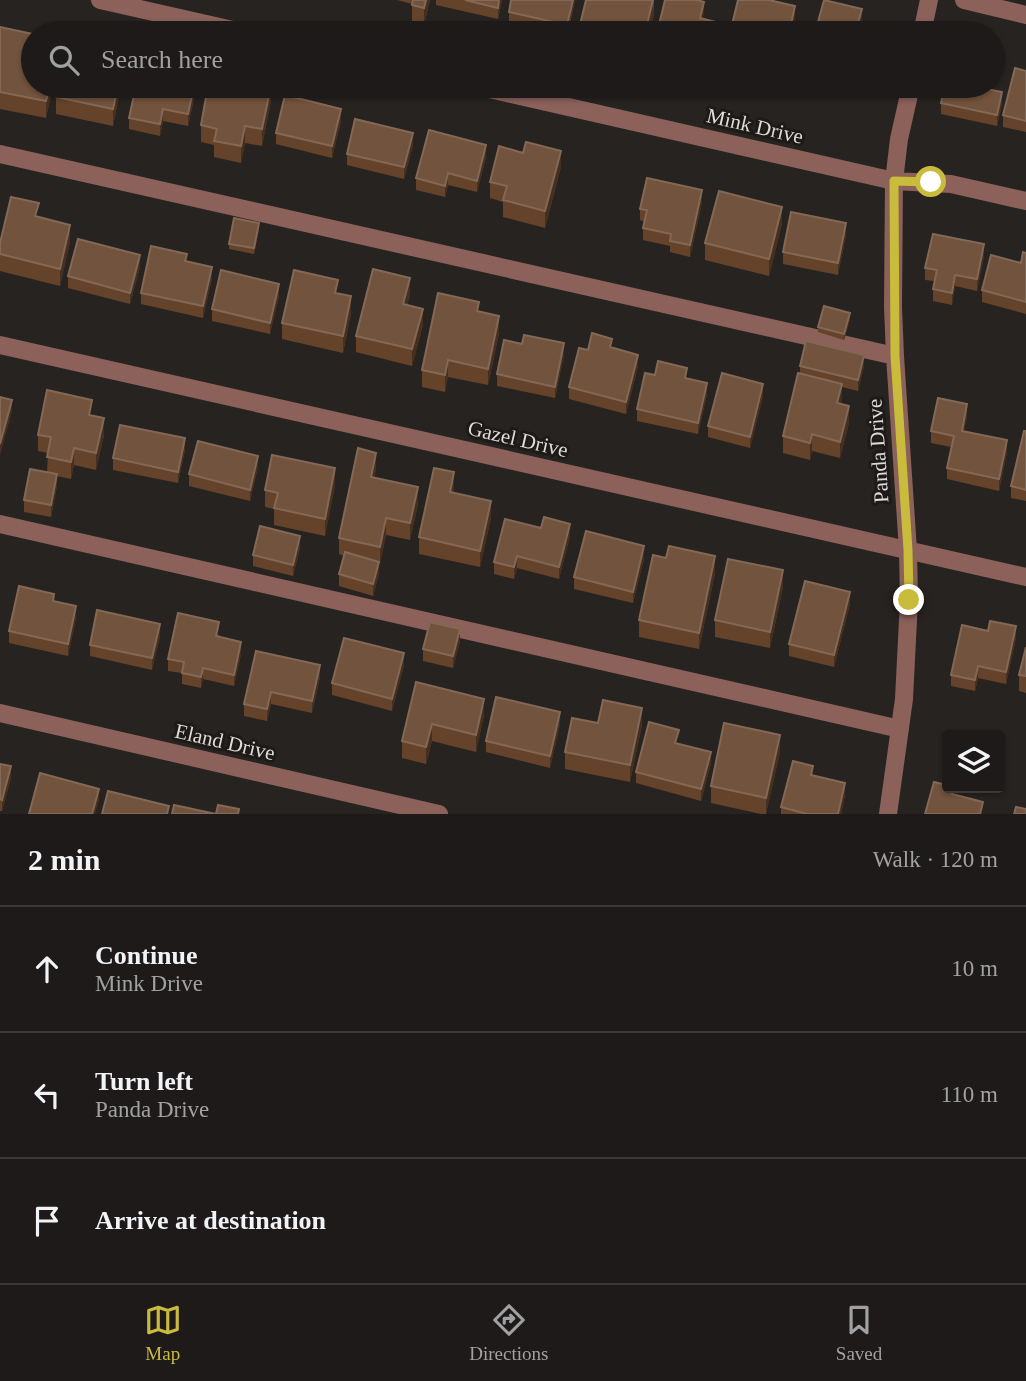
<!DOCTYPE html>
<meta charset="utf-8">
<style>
:root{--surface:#1d1a19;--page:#2a2726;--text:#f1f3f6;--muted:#a0a1a2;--line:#3b3838;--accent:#c9bb3b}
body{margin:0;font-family:Georgia,serif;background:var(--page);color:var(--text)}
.controls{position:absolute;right:21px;bottom:21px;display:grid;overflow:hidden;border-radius:7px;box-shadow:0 2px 5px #0004}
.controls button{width:63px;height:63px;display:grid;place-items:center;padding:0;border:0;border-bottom:2px solid var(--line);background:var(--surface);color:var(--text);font:35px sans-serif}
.stop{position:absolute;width:21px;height:21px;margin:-16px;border:5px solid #c9bb3b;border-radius:50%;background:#fff}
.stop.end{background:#c9bb3b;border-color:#fff;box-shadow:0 2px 7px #0008}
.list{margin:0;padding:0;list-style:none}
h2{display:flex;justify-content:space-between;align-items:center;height:91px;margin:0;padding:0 28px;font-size:30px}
h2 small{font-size:23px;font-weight:400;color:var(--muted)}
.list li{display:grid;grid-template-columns:46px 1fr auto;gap:21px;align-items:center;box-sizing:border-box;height:126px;padding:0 28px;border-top:2px solid var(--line)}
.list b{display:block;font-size:26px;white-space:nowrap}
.list p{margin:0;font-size:23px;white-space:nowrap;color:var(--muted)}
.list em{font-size:23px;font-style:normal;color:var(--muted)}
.icon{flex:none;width:38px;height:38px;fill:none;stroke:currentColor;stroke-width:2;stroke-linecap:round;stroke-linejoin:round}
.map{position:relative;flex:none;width:1026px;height:814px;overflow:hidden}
.search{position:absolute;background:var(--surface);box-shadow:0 2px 5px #0004;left:21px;right:21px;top:21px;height:77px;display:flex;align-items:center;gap:18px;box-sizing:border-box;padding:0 24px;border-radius:38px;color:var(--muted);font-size:26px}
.sheet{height:469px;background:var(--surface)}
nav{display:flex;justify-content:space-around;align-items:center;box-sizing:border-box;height:98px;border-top:2px solid var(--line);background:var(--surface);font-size:19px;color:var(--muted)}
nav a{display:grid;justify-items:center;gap:4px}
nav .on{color:var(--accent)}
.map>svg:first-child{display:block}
</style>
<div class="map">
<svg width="1026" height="814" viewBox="0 0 1026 814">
<rect width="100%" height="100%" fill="#272321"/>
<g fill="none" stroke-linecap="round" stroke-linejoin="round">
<!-- minor -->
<path stroke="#8b615a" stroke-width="18" d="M100,0l146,33
M964,0l62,15
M922,33l7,-33
M476,86l418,95 57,3 75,17
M0,154l895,202
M0,345l1026,232
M0,524l900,205
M0,713l439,101
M888,814l16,-115 5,-99 -1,-50 -13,-194 -2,-49 1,-126 5,-42 12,-53"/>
</g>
<!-- wall -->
<path fill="#65432a" d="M397,0h33l-6,25 -12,-3v-18z
M436,0h66l-4,19 -62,-14z
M575,0l-7,33h-14l-45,-9v-12z
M654,0v15l-5,18h-71z
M0,27l53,59 -7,32 -46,-9z
M1026,71v61l-23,-5v-12z
M121,86l-8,40 -57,-12v-17z
M195,86v8l-7,32 -25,-5 -3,15 -31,-7v-11z
M983,88l19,16 -5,22 -56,-12v-11z
M271,101l-9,45 -17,-3 -4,20 -27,-6v-12l-13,-3v-17z
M341,121l-9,37 -56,-14v-11z
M413,145l-9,34 -57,-14v-11z
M486,157l-9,35 -29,-7 -3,12 -29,-7v-12z
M561,167l-16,61 -42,-11v-15l-13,-4v-16z
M702,202l-12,55 -20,-5v-6l-27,-6v-12l2,-6 -5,-2v-11z
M39,217l31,25 -10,44 -60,-15v-28z
M782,224l-13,52 -64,-16v-17z
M259,229l-5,25 -25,-5v-5z
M846,235l-8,40 -55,-11v-12z
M1026,253v61l-44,-12v-12l39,-27z
M984,256l-7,35 -22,-5 -3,19 -19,-4v-12l1,-8 -9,-1v-12z
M140,267l-10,37 -62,-16v-12z
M212,278l-9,40 -62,-14v-11z
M338,293l13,20 -8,40 -61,-14v-16z
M410,295l-3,10 16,20 -11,41 -56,-14v-16z
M279,296l-9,38 -58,-13v-12z
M479,312l20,21 -11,52 -40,-8 -3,15 -23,-5v-17z
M850,319l-6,21 -26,-8v-5z
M612,347l26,19 -12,48 -57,-15v-12l19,-37z
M564,355l-9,43 -58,-12v-12z
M800,366h64l-6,25 -16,-4 -1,17 8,19 -9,35 -28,-7 -2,9 -27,-7v-17l17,-63z
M655,375l32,3 20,16 -9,40 -61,-13v-12z
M763,396l-13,52 -42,-11v-11z
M92,415l12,20 -8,35 -22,-5 -3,14 -14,-3v10l-6,31 -27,-5v-12l23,-28 1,-19 -10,-2v-16z
M967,416l-3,15 43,21 -8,39 -52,-12v-11l4,-21 -20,-4v-12z
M1026,431v70l-15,-3v-12z
M185,450l-7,33 -65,-13v-12z
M258,467l-8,34 -61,-15v-12z
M376,469l-2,9 44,26 -8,36 -24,-5 -6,28h-1v11l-6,22 -34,-10v-12l5,-18 -5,-2v-16z
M335,485l-10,51 -51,-11v-16l-9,-2v-17z
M454,489l-1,4 38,25 -11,49 -61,-13v-17z
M570,536l-11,43 -42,-11 -3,11 -20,-5v-12z
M300,548l-7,28 -40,-10v-11z
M644,558l-11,45 -59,-14v-12z
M666,558l49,15 -16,76 -60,-12v-17z
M783,587l-13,61 -55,-11v-17z
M54,601l22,17 -8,38 -59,-13v-12z
M850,604l-16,63 -45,-11v-12z
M219,634l-1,3 23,17 -7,32 -31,-7 -2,9 -19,-4v-11l-14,-2v-12z
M160,636l-8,34 -62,-14v-11z
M1016,638l-10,46 -28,-6 -3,13 -24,-5v-11z
M460,641l-7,27 -30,-7v-12z
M1026,647v46l-7,-2v-16z
M256,651l64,26 -8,36 -41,-9 -4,17 -23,-5v-12z
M404,665l-12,46 -60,-16v-12z
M416,682l68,33 -8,37 -44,-11 -6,23 -24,-6v-17z
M598,723l44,2 -12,57 -65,-13v-17z
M560,724l-10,44 -64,-16v-11z
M679,742l-1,1 33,20 -10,38 -65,-18v-11z
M780,752l-14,62h-5l-50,-11v-17z
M0,764l11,14 -9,33h-2z
M813,775l32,20 -4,19h-60v-7z"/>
<!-- shaded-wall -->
<path fill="#472f1f" d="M426,0h4l-6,25v-17z
M499,0h3l-4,19v-11z
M573,0h2l-8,33v-8z
M653,0l1,15 -5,18h-4z
M704,2v11l-4,17v-12z
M795,6v17l-2,10h-4z
M862,9v12l-4,12h-3z
M50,86h3l-7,32v-17z
M118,86h3l-8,40v-17z
M194,86l1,8 -7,32v-12z
M271,86v15l-9,45v-17z
M1002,92v12l-5,22v-11z
M163,109v12l-3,15v-12z
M341,109v12l-9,37v-12z
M245,126v17l-4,20v-17z
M413,133v12l-9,34v-12z
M486,145v12l-9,35v-11z
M561,151v16l-16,61v-17z
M448,173v12l-3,12v-11z
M702,190v12l-12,55v-12z
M782,207v17l-13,52v-17z
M259,223v6l-5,25v-6z
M846,223v12l-8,40v-12z
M70,225v17l-10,44v-17z
M984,244v12l-7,35v-12z
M140,255v12l-10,37v-11z
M212,267v11l-9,40v-12z
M955,275v11l-3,19v-12z
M410,278v17l-7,25v-16z
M279,284v12l-9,38v-11z
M351,296v17l-8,40v-17z
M423,309v16l-11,41v-17z
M850,313v6l-6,21v-6z
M499,316v17l-11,52v-16z
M564,343v12l-9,43v-11z
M638,355v11l-12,48v-12z
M864,355v11l-6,25v-11z
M448,360v17l-3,15v-17z
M707,383v11l-9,40v-11z
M763,384v12l-13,52v-11z
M842,384v16l-5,20v-17z
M12,400v12l-12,44v-12z
M967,404v12l-5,26v-11z
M849,406v17l-9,35v-16z
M104,418v17l-8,35v-17z
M812,434v17l-2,9v-17z
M185,438v12l-7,33v-11z
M1007,440v12l-8,39v-12z
M74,448v17l-3,14v-17z
M376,453v16l-5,25v-17z
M258,456v11l-8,34v-11z
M335,468v17l-10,51v-17z
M454,472v17l-4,20v-17z
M57,474v12l-6,31v-12z
M418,487v17l-8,36v-17z
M491,501v17l-11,49v-16z
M386,518v17l-6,28v-16z
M570,524v12l-11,43v-12z
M300,536v12l-7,28v-11z
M644,546v12l-11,45v-11z
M517,556v12l-3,11v-12z
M715,556v17l-16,76v-16z
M379,562v12l-6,22v-12z
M783,570v17l-13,61v-16z
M850,592v12l-16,63v-12z
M76,606v12l-8,38v-12z
M160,624v12l-8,34v-12z
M1016,626v12l-10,46v-12z
M460,629v12l-7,27v-12z
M241,642v12l-7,32v-11z
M404,653v12l-12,46v-12z
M320,665v12l-8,36v-12z
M978,666v12l-3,13v-11z
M203,668v11l-2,9v-11z
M271,692v12l-4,17v-12z
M484,699v16l-8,37v-17z
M642,708v17l-12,57v-17z
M560,712v12l-10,44v-12z
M432,724v17l-6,23v-17z
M780,735v17l-14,62v-16z
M711,752v11l-10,38v-12z
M11,766v12l-9,33v-11z
M845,783v12l-4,19h-3z
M99,789v11l-4,14h-3z"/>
<!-- building -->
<path fill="#72533d" stroke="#836856" stroke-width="2" d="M413,0h13l-2,8 -12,-3z
M465,0h34l-1,8z
M511,0h62l-6,25 -58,-13z
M586,0h67l-8,33h-19l-31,-8 -2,8h-15z
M665,0h32l7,2 -4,16 23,6 -3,9h-63z
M738,0h31l26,6 -6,27h-59z
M824,0l38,9 -7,24h-40z
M0,27l33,7v52h17l-4,15 -46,-9z
M1015,68l11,3v50l-23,-6z
M58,86h60l-5,23 -57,-12z
M136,86h58l-6,28 -25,-5 -3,15 -31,-6z
M208,86h63l-9,43 -17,-3 -4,20 -27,-5 3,-12 -16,-4z
M945,86h36v2l21,4 -5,23 -56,-12z
M285,95l56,14 -9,37 -56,-13z
M355,119l58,14 -9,34 -57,-13z
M429,130l57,15 -9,36 -29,-8 -3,13 -29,-8z
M526,142l35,9 -16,60 -42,-11 4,-14 -17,-4 9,-36 24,7z
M647,178l55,12 -12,55 -20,-4 1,-7 -28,-6 4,-18 -7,-1z
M719,191l63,16 -13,52 -64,-16z
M11,197l28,6 -4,13 35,9 -10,44 -60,-15v-11z
M791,212l55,11 -8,40 -55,-11z
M234,218l25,5 -5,25 -25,-4z
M933,234l51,10 -7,35 -22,-4 -3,18 -19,-4 4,-19 -12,-2z
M78,239l62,16 -10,38 -62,-17z
M151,246l36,8 -2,7 27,6 -9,39 -62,-13z
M1023,252l3,1v49l-44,-12 9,-35 30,8z
M373,269l37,9 -7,26 20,5 -11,40 -56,-13z
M221,270l58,14 -9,39 -58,-14z
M294,270l44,10 -3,13 16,3 -8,40 -61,-13z
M438,293l41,9 -2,9 22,5 -11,53 -40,-9 -3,15 -23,-5z
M824,306l26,7 -6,21 -26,-7z
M592,333l20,6 -2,8 28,8 -12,47 -57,-15 10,-39 9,2z
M524,335l40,8 -9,44 -58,-13 7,-34 18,4z
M806,341l58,14 -6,25 -58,-14z
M658,361l29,7 -2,10 22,5 -9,40 -61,-14 8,-36 10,2z
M722,373l41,11 -13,53 -42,-11z
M798,373l44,11 -5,19 12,3 -9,36 -28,-8 -2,9 -27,-7z
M47,390l45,10 -3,15 15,3 -8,35 -22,-5 -3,14 -24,-5 4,-20 -13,-2z
M0,397l12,3 -12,44z
M938,398l29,6 -5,27 45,9 -8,39 -52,-11 7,-32 -23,-5z
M120,425l65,13 -7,34 -65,-14z
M1024,431h2v59l-15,-4z
M198,441l60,15 -8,34 -61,-16z
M358,448l18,5 -5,24 47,10 -8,36 -24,-5 -6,29 -41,-9z
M272,455l63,13 -10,51 -51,-11 4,-15 -13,-3z
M434,468l20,4 -4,20 41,9 -11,50 -61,-14z
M30,469l27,5 -6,31 -27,-5z
M544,517l26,7 -11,43 -42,-11 -3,11 -20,-5 11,-43 36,9z
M260,526l40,10 -7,29 -40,-10z
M586,531l58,15 -11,46 -59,-15z
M669,546l46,10 -16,77 -60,-13 14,-65 13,3z
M345,552l34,10 -6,22 -34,-10z
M728,559l55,11 -13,62 -55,-12z
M805,581l45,11 -16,63 -45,-11z
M19,586l35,8 -1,7 23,5 -8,38 -59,-13z
M97,610l63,14 -8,34 -62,-13z
M178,613l41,9 -3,14 25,6 -7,33 -31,-7 -2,9 -19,-4 2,-11 -16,-3z
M990,621l26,5 -10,46 -28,-6 -3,14 -24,-5 11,-50 26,6z
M430,622l30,7 -7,27 -30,-7z
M344,638l60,15 -12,46 -60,-16z
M1026,647v29l-7,-1z
M256,651l64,14 -8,36 -41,-9 -4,17 -23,-5z
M416,682l68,17 -8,36 -44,-11 -6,23 -24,-6z
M496,697l64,15 -10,44 -64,-15z
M603,700l39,8 -12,57 -65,-13 7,-34 26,5z
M649,722l30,8 -4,13 36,9 -10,37 -65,-17z
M724,723l56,12 -14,63 -55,-12z
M793,761l20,5 -2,9 34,8 -7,31h-31l-26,-7z
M0,764l11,2 -9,34 -2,-1z
M40,773l59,16 -7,25h-63z
M934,782l13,3v3h7l-2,6 31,8 -3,12h-55z
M108,791l61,15 -2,8h-65z
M174,805l42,9 2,-9 21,4 -1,5h-66z
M1016,807l10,2v5h-12z"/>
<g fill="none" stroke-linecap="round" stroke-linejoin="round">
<!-- route -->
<path stroke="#c9bb3b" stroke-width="9" d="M909,600l-1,-50 -13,-194 -1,-175 37,1"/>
</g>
<g text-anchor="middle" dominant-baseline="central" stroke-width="6" stroke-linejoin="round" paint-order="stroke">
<!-- street labels -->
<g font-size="21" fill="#dedcda" stroke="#1d1a18">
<text transform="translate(755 126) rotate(13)">Mink Drive</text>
<text transform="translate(518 439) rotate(13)">Gazel Drive</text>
<text transform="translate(878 451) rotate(-94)">Panda Drive</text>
<text transform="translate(225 742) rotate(13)">Eland Drive</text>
</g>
</g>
</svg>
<div class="controls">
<button><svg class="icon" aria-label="layers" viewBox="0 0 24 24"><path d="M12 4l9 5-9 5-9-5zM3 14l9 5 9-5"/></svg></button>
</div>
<div class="stop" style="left:931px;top:182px"></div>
<div class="stop end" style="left:909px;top:600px"></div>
<div class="search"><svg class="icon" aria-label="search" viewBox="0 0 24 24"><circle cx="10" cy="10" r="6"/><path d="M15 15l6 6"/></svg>Search here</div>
</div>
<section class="sheet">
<h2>2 min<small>Walk · 120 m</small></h2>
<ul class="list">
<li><svg class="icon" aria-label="ahead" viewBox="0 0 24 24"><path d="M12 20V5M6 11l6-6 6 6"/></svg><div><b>Continue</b><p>Mink Drive</p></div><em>10 m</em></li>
<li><svg class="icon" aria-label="left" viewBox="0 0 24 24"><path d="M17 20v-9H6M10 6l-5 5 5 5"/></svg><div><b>Turn left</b><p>Panda Drive</p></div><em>110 m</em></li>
<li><svg class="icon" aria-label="arrive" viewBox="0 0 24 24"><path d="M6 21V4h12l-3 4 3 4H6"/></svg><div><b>Arrive at destination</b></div></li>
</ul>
</section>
<nav>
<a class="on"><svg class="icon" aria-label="map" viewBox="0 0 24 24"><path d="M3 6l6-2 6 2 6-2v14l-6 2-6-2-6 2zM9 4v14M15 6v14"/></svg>Map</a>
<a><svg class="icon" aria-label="directions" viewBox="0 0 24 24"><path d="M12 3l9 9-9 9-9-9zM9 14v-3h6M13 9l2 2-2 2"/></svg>Directions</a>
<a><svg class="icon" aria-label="saved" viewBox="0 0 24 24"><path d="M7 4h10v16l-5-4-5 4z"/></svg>Saved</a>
</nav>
